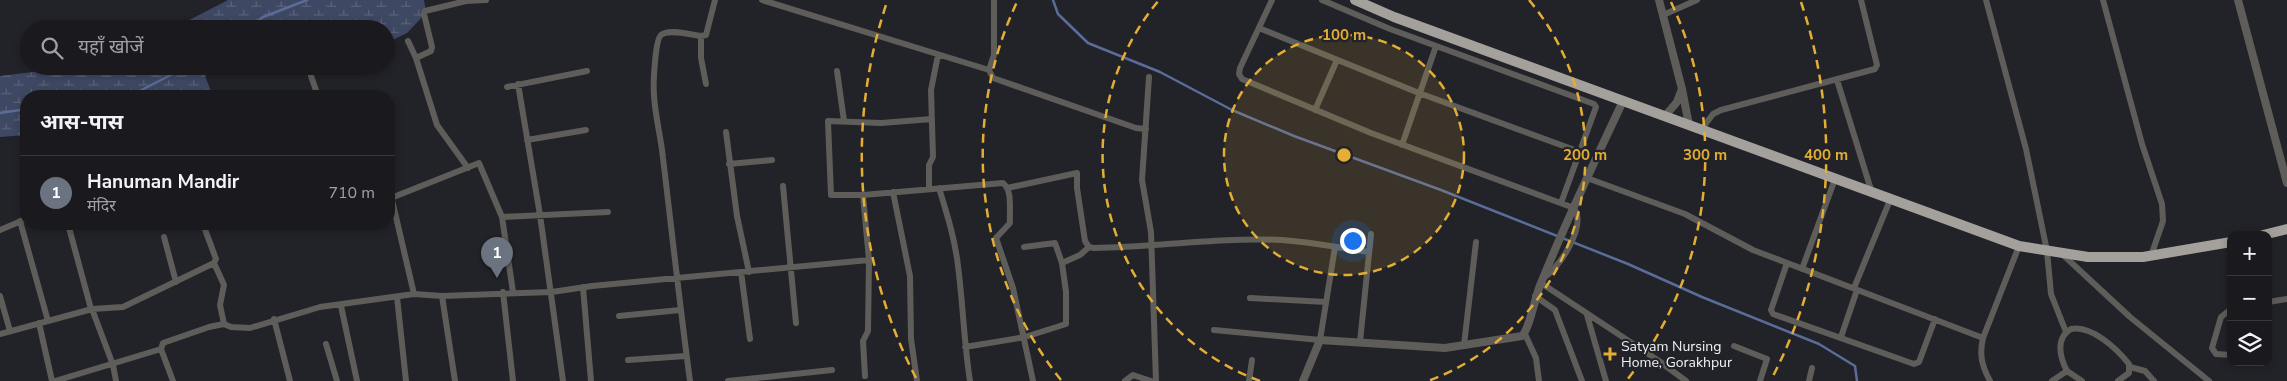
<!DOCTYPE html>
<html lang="hi">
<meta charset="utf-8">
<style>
:root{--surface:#1a1a1e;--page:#232327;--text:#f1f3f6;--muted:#9fa1a4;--line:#38383c;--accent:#e4ae35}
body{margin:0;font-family:"Nunito Sans","Noto Sans Devanagari",sans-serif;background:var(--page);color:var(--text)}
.controls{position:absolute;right:15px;bottom:15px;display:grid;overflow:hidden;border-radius:10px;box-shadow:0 2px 8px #0003}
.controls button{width:45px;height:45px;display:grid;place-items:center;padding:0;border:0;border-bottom:1px solid var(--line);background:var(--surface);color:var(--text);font:25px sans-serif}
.you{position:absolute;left:1352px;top:240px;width:18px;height:18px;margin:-12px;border:4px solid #fff;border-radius:50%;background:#1a73e8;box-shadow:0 0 0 8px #1a73e833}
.badge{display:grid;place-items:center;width:32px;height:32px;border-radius:50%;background:var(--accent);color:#fff;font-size:16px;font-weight:700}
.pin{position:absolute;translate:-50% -41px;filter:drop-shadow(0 1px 2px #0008)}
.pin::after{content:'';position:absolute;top:26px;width:18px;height:15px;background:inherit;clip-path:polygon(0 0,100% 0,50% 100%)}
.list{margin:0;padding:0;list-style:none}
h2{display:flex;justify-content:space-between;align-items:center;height:65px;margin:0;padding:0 20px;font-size:21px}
h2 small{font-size:16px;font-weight:400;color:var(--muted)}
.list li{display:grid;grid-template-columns:32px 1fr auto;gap:15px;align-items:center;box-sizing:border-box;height:75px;padding:0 20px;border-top:1px solid var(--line)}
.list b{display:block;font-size:19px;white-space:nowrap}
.list p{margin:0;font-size:16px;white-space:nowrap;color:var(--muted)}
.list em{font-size:16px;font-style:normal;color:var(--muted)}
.icon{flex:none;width:28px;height:28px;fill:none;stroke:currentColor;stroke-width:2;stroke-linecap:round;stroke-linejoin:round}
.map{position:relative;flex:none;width:2287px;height:381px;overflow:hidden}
.search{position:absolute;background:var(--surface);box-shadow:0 2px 8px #0003;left:20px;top:20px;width:375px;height:55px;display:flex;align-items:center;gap:12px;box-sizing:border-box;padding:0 18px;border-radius:28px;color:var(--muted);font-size:19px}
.panel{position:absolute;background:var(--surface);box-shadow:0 2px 8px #0003;left:20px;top:90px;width:375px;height:140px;border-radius:20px}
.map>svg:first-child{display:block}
</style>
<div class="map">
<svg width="2287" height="381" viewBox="0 0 2287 381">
<defs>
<pattern id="wetland-marsh" width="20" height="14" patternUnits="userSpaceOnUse" patternTransform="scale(1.25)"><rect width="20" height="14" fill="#3e4863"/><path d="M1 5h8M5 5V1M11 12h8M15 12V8" fill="none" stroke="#5a637a"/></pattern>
</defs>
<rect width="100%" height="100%" fill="#222328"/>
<!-- wetland -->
<path fill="url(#wetland-marsh)" d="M228,0h196l2,13 -19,20 -21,10v-14h-214z
M54,66h165l-14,10 8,20h-187v39l-26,2v-61l33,-4z"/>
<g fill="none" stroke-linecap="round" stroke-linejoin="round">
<!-- stream -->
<path stroke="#5b6c9a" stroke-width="2.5" d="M1053,0l5,14 30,29 72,29 72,38 62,26 147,54 187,74 74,33 117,47 36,22 2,15
M247,29l16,-12 44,-17
M130,96l58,-30
M0,113l20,-3 6,2"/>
<!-- minor -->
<path stroke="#5e5d5a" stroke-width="6" d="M762,0l227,70 5,-15v-55
M1272,0l-32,68 -1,6 3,5 129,54 203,75c13,18 -15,61 -31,70
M1322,0l68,29 204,75 2,3 -35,96
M1986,0l40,149 21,102 4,43 15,38
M2103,0l39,144 20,60 1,17 -12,35
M1663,15l34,-15
M1259,28l160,65 161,59
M701,36v22l5,26
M408,41l8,17 21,67 31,43
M416,58l15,-7 1,-4 -8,-33 1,-3 41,-10 20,-1
M989,70l4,8 143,50 10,1
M837,71l7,50
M311,76l7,20
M1149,77l-7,103 9,52 5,149
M1837,80l35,113
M518,84l22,131 23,166
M507,87l80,-16
M1315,110l22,-50
M932,119l-51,4 -53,-2 3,74h32l140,-12c10,8 6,28 7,40l-14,15 17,50 20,93
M1701,130l12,-16 8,-4 154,-41 2,-4 -16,-65
M726,132l11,84 12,56
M527,140l59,-10
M1402,145l34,-99
M729,164l43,-4
M1587,178l98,36 68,36 230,88
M783,186l13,137
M389,187l25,107
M939,188c8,26 16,51 19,78 5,38 6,77 12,115
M1007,188l70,-15v15l8,53 4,6 5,1c62,-1 126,-11 188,-8 29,2 58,8 87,12
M929,189v-24l4,-8 -2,-67 7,-35
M893,192l17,84 1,63 6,42
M863,195l6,65 -1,71 -5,10 2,35
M391,198l88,-35 23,54 106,-5
M502,217l11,75
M20,221l28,100
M68,224l23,85
M203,224l13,35 -2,4
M0,230l26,-11
M164,237l12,45
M1024,247l31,-4 7,20
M2061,253l69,64 79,64
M1787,263l-16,47 2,4 141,50 5,-2 16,-43
M1802,269l33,-90
M741,272l9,67
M1541,283l118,78 27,20
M583,287l8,94
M1854,288l36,-88
M503,292l10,89
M0,296l10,35
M442,296l13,85
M1535,296l20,14 27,71
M397,297l9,84
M1250,298l76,4
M2268,302l19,-3
M341,306l16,75
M92,309l21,56 3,16
M2231,309l-10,8 -9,31 4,6 15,1
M1587,315l19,66
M619,316l61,-6
M274,319l16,62
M39,323l13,58
M1214,330l106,10 15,-93
M0,334l92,-25 31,-2 91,-44 10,22 -4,20 4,19
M1525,334l11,24 3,23
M1841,337l16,-47
M1360,342l11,-108
M326,344l11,37
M1464,345l12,-103
M1734,346l33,13 -7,22
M965,347l60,-10 41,-13v-32l-4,-29 18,-8 9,-8
M161,349l12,32
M628,360l58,-4
M2130,367l15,4 9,10
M2067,371c-7,-13 -12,-33 4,-42 21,-4 46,20 58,35v9l-11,8
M55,381l106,-32 2,-6 46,-16 15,-3 7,3 19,1 70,-21 94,-13 28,2 110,-4 40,-6 277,-26
M690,381c-10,-74 -18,-148 -27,-223 -2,-21 -8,-42 -9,-63 -1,-10 1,-55 7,-60 8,-7 30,0 40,1l5,-1 9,-35
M728,381l104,-11
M1125,381l8,-6 18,6
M1249,381l3,-21
M1809,381l3,-13
M1990,381c-8,-15 -11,-26 -7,-43l36,-92
M2052,381l15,-10 15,10"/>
<!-- tertiary -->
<path stroke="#5e5d5a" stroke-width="8" d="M1659,0l23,89 7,36
M2238,0l49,183
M1665,116l12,-14 5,-13
M1303,381l17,-41 125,8 77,-12c8,-8 13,-40 19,-53 25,-62 54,-122 82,-182"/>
<!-- trunk -->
<path stroke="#a4a09c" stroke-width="10" d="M1355,0l39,17 625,229 69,11h55l88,-15
M2263,235l24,-6"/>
</g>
<!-- distance rings -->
<circle cx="1344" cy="155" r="120" fill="#e4ae35" fill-opacity=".12"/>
<g fill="none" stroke="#e4ae35" stroke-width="2.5" stroke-dasharray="9 6">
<circle cx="1344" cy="155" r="120"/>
<path d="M1260 381A241 241 0 0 1 1159 0M1529 0A241 241 0 0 1 1428 381"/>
<path d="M1061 380A361 361 0 0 1 1017 2M1671 2A361 361 0 0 1 1627 380"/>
<path d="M916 378A482 482 0 0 1 887 2M1801 2A482 482 0 0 1 1772 378"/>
</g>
<!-- markers -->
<path fill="#e4ae35" stroke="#222328" stroke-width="2" d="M1607.5 346.5h5v5h5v5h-5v5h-5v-5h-5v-5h5z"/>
<g text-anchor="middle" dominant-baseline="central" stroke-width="4.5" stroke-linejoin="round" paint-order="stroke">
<!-- poi labels -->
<g font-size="14" fill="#f1f2f5" stroke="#222328" text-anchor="start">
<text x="1621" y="346">Satyam Nursing<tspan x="1621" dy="16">Home, Gorakhpur</tspan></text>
</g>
</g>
<circle cx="1344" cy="155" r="8" fill="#e4ae35" stroke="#222328" stroke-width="2.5"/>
<g font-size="15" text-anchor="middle" font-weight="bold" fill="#e4ae35" stroke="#222328" stroke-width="4.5" stroke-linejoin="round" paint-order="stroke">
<text x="1344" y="40">100 m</text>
<text x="1585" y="160">200 m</text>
<text x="1705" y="160">300 m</text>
<text x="1826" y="160">400 m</text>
</g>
</svg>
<div class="controls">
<button>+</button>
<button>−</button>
<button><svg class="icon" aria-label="layers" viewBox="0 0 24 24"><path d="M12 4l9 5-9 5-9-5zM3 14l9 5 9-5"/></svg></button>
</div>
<div class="you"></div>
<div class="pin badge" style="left:497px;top:278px;background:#6b7280">1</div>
<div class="search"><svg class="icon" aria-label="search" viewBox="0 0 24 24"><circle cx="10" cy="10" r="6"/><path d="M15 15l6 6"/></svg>यहाँ खोजें</div>
<section class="panel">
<h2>आस-पास<small></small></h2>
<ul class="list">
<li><span class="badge" style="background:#6b7280">1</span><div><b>Hanuman Mandir</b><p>मंदिर</p></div><em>710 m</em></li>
</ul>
</section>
</div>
